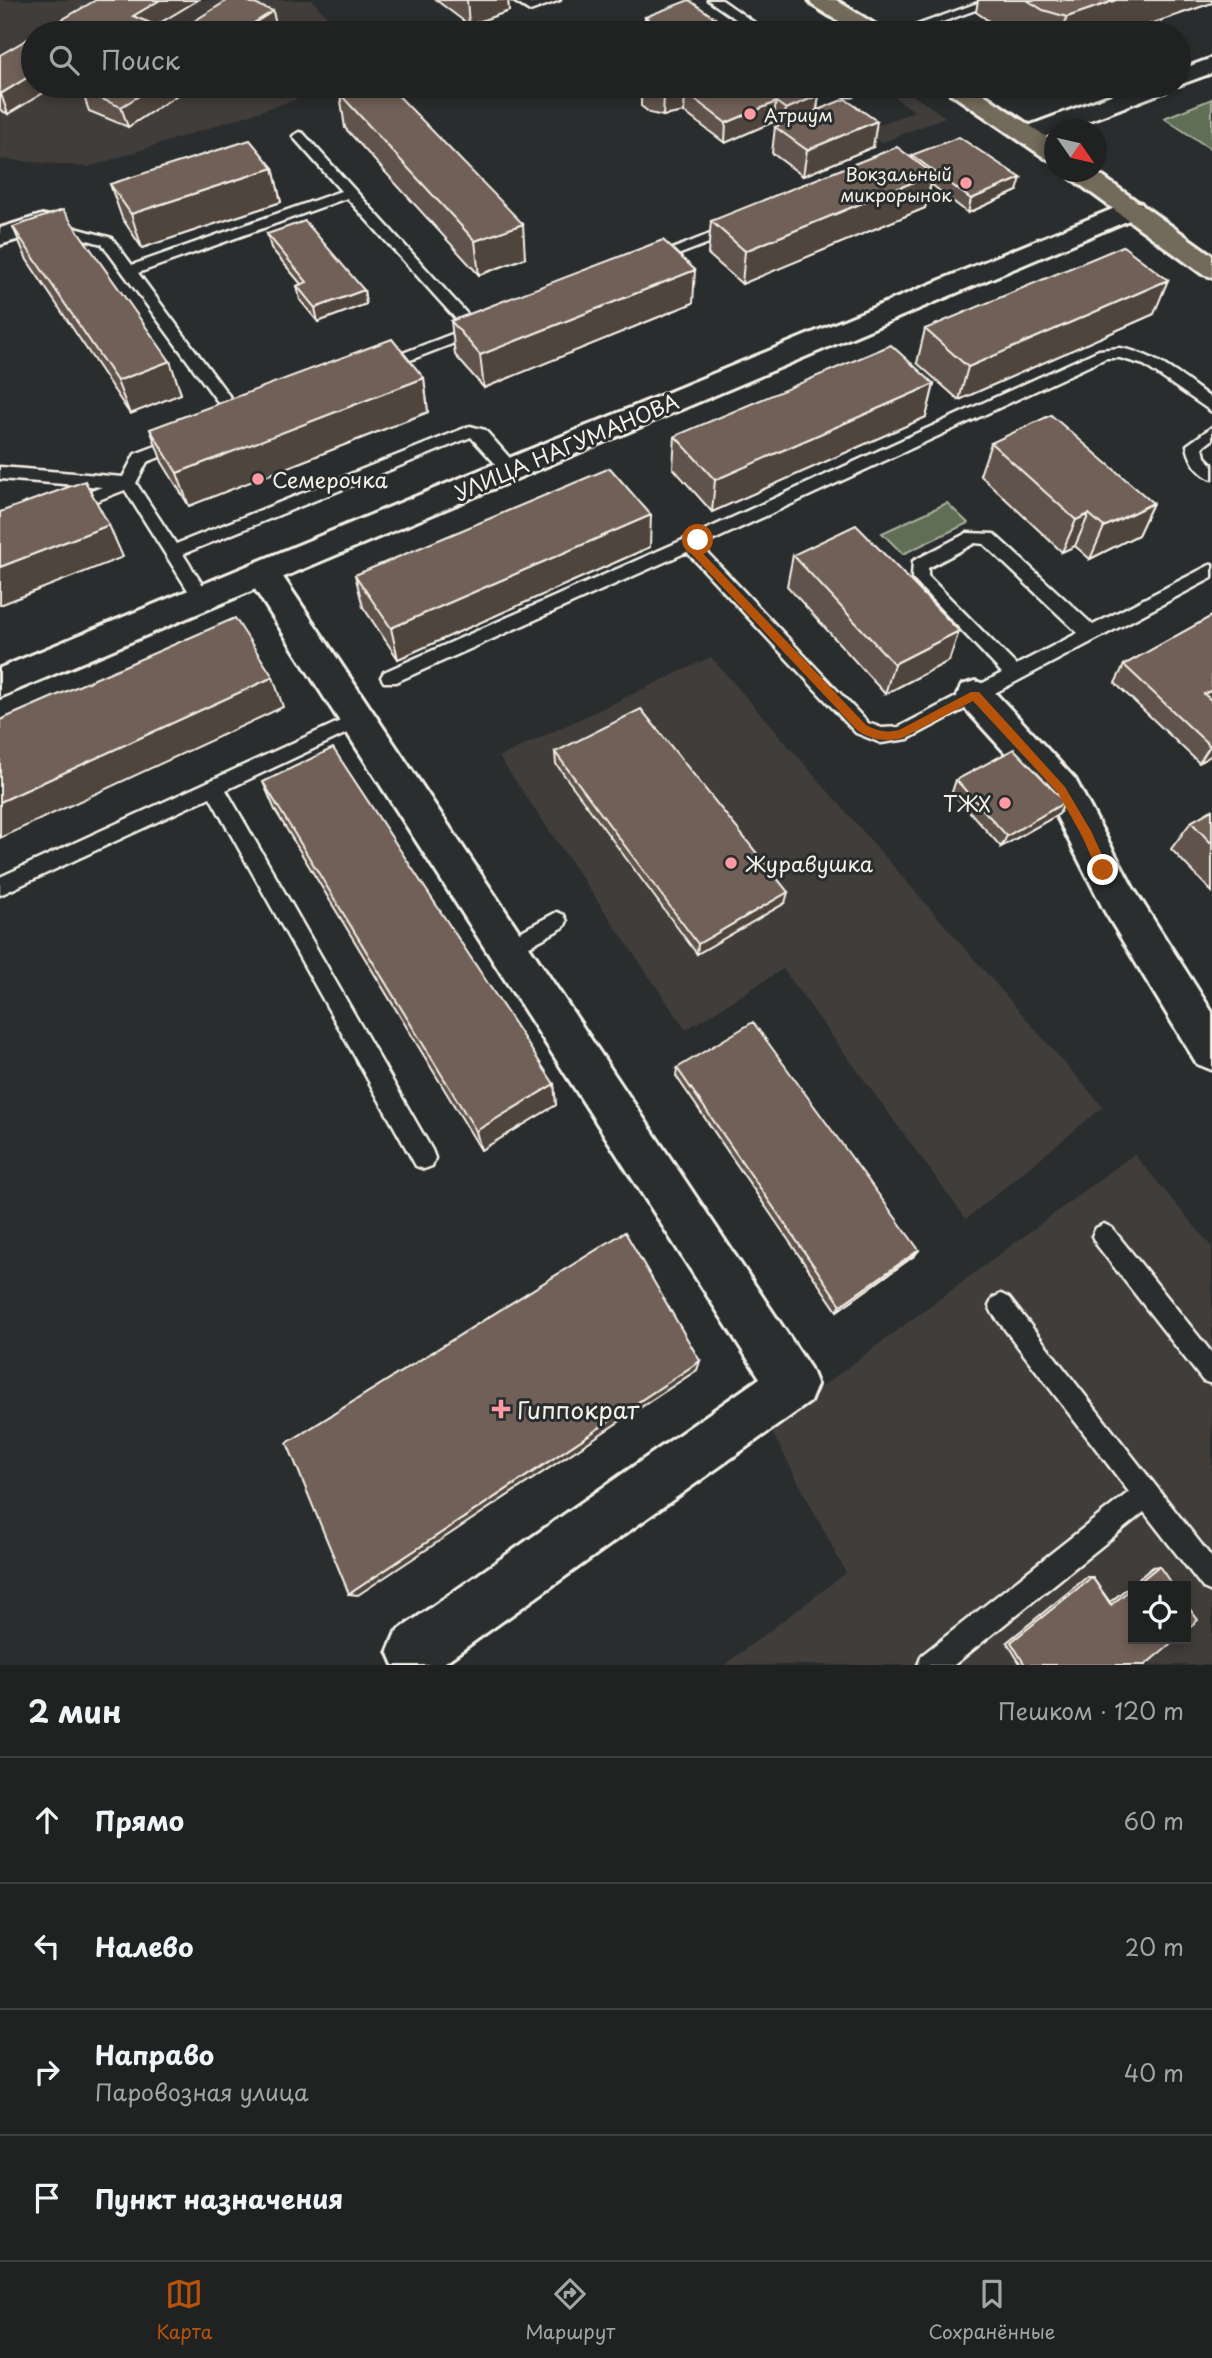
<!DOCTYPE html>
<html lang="ru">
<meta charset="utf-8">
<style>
:root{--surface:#202222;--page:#2d2f2f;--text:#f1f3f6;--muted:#a2a4a5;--line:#3d3f40;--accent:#b45309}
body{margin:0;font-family:"Playpen Sans",sans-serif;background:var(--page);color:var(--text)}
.controls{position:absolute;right:21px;bottom:21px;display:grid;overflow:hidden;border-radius:0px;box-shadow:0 4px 10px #0003}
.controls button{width:63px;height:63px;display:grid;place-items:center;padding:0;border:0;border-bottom:2px solid var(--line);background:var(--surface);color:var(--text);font:35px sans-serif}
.compass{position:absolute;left:1044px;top:119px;width:63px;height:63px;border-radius:50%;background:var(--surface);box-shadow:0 4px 10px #0003;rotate:124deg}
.stop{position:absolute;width:21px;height:21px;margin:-16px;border:5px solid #b45309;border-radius:50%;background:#fff}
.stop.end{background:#b45309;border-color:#fff;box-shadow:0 2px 7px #0008}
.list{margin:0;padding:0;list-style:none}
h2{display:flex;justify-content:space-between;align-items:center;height:91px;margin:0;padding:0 28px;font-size:30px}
h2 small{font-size:23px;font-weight:400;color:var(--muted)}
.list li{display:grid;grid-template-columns:46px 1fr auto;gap:21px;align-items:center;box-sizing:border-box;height:126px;padding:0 28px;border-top:2px solid var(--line)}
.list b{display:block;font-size:26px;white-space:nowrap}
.list p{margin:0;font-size:23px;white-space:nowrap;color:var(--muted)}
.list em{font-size:23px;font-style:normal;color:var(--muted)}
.icon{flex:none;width:38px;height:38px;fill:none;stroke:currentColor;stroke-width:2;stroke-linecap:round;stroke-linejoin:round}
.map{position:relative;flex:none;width:1212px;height:1665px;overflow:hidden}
.search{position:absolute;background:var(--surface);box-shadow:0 4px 10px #0003;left:21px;right:21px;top:21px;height:77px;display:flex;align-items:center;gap:18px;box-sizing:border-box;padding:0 24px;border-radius:38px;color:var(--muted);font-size:26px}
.sheet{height:595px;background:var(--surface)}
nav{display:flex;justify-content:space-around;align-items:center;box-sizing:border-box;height:98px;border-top:2px solid var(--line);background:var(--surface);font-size:19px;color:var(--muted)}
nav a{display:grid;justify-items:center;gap:4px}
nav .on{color:var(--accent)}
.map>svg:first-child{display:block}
</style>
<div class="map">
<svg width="1212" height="1665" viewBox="0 0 1212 1665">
<rect width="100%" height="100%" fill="#2a2d2e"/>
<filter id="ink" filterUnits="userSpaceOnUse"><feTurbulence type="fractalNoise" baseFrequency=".0143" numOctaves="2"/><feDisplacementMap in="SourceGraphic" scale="14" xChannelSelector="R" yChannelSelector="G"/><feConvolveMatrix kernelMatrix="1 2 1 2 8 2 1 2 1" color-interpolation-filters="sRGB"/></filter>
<g filter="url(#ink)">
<!-- built -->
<path fill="#3f3d3b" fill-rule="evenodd" d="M0,0h312l30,33h-309v53h304l-248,81 -89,-8z
M879,86h21l45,31 -64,26 -17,-12 50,-20z
M711,657l392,450 -137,112 -183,-250 -97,61 -187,-273z
M1134,1154l78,93v418h-488l122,-92 -77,-147zM1133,1586h53v53h-53z"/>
<!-- green -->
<path fill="#616e55" stroke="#aab09e" stroke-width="2" d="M1212,99v51l-48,-32z
M947,503l21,20 -65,31 -21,-21z"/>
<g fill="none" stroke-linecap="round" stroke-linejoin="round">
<defs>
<path id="lane" d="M512,0h14l5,4 12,-4h17l-30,11z
M708,0h14l47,33h-13z
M986,0h17l-91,33h-17z
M833,86h14l8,7 -2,3h-8z
M299,132l4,1 174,192 8,4 -2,3 -96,37h-10l-2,-3 2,-3 88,-34 -118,-131 -209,75 106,143 3,4 -8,5 -5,-1 -132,-180 -50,-14 -2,-3 7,-4 55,15 20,27 209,-74 -46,-52 -2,-3z
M732,225l7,4 -2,3 -80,31h-10l-2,-3z
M1120,348c38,7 62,29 92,51v13l-68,-47 -24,-7h-14l-405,188 167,177 14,5 17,-1 103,-54 -90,-95 1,-17 54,-28 27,1 99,91 119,-61v14l-304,161 -27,4 -25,-10 -169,-181 -291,130h-12l-3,-5 3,-5 308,-136 407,-186zM975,543l9,1 94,89 -62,32 -88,-89v-8z
M470,426l15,4 31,35 2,4 -2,4h-12l-33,-36 -288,117 28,44 -3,5h-12l-71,-113 -55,21 -8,-6 2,-4 38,-14 -102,-8v-12l123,10 12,-23 39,-15h12l2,4 -2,4 -39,15 -11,21 40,61z
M1212,427v13l-9,7 2,10 7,7v15c-14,-5 -23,-20 -25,-34z
M360,712l6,2 3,5 -3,5 -140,66 206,360 3,8 -3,8 -8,3 -8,-3 -206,-369 -210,98v-18z
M557,912l7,3 3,6 -3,6 -49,27 -7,3 -7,-3 -3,-6 3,-6z
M1104,1224l8,4 100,125v31l-9,-3 -107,-137 -4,-8 4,-8z
M1001,1294l8,4 203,260v34l-9,-4 -59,-76 -190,153h-36l4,-10 207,-163 -136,-178 -4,-8 4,-8z"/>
<path id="street" d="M1212,58v15l-33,12v-15z
M1135,86h34l-3,5 -102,39h-10v3c-12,5 -21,10 -34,6l-4,-5 4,-5z
M42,215l10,2 4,6 -4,6 -52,16v-17z
M263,562l12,3 535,803 7,17 -7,17 -369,263h-47l-6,-14 8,-19 364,-254 -509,-795 -5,-9 5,-9z
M975,681l13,4 87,94 57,107 80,126v58l-15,-6 -93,-154 -55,-109 -87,-96 -5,-10 5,-10z"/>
<path id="secondary" d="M1132,201l9,2 4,6 -4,6 -1141,482v-29z"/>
<path id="primary" d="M809,0h27l45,28 4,5h-28l-45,-28z
M944,86h28l82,56v19l-9,-3 -98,-67z
M1067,172h29l116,83v22l-10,-3 -131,-96z"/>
</defs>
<!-- lane casing -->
<use href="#lane" stroke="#f4f1e8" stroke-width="5"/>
<!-- street casing -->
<use href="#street" stroke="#f4f1e8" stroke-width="6"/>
<!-- secondary casing -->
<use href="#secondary" stroke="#f4f1e8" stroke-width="6"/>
<!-- primary casing -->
<use href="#primary" stroke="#f4f1e8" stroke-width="6"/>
<!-- lane -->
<use href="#lane" fill="#2a2d2e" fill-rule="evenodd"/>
<!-- street -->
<use href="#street" fill="#2a2d2e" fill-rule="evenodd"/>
<!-- secondary -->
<use href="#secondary" fill="#2a2d2e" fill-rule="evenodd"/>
<!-- primary -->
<use href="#primary" fill="#726b5a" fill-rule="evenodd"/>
</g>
<!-- wall -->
<path fill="#61534c" stroke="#f4f1e8" stroke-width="2" d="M436,0h72l1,11 -40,14z
M978,0h234v3l-88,30h-118l-30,-21z
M645,17l70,1v9l-70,2z
M0,55l8,59 -8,-4z
M191,86l-63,41 -39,-16 -7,-20z
M641,86l178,9 -2,16 56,36 -70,29 -31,-23 3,-26 4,-1 -6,-4 -48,21 -41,-31 -21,4 -13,-3 -9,-7z
M340,94l185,164 -46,17 -134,-147z
M912,155l105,36 -49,22 -37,-29 -6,24 -183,76 -34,-30 3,-33 201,-63z
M273,168l8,34 -139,46 -20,-30 -12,-34z
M13,227l157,134 11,33 -51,20 -103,-154z
M267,234l97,56 2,14 -48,18 -18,-22 -3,-14 4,-2 -30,-36z
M693,303l-209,85 -29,-33 -4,-34z
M1154,314l-195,86 -42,-37 8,-34z
M424,378l4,34 -239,94 -27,-44 -12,-33z
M934,384l-8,33 -214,95 -39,-44 2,-32z
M991,443l162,60 -15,32 -48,24 -15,-13 -13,6 -82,-77z
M650,547l-252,112 -35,-52 -8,-32z
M793,555l156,106 -64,33 -98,-108z
M1212,616v139l-13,8 -84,-80 9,-18z
M555,752l230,151 -88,51 -141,-190z
M956,780l109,22 -6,12 -58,33 -49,-55z
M263,782l291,302 2,21 -75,45 -206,-340z
M1212,810v82l-41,-43 20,-27z
M677,1068l242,182 -5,6 -77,55 -161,-235z
M1159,1566l-14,99h-124l-14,-23 80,-65h5l18,25 43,-35z"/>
<!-- shaded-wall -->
<path fill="#4f443e" stroke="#f4f1e8" stroke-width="2" d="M160,0h38l-55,33 -10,-17z
M467,0h41l1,11 -40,14z
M1116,0h96v3l-88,30h-62l5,-16z
M273,11l4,19 -4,3h-35z
M715,18l-1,15 -7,-12z
M33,74v12h22l-47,28 -7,-20z
M155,86h36l-63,41 -7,-20z
M685,92l-1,20 -21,4 1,-20z
M819,95l-3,19 -33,15 3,-20z
M776,102l-3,20 -48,21 1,-20z
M877,121l-4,26 -70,29 4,-26z
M273,168l8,34 -139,46 -11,-34z
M933,174l-8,34 -183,76 3,-33z
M1021,178l-4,13 -49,22 3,-14z
M523,224l2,34 -46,17 -4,-34z
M695,270l-2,33 -209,85 -4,-33z
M1168,280l-14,34 -195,86 9,-33z
M364,290l2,14 -48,18 -3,-14z
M170,361l11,33 -51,20 -13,-33z
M424,378l4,34 -239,94 -12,-33z
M934,384l-8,33 -214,95 3,-32z
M1153,503l-15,32 -48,24 14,-32z
M1089,514l-14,32 -13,6 14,-32z
M651,515l-1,32 -252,112 -7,-31z
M109,525l14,32 -123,48v-38z
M959,631l-10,30 -64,33 9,-30z
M273,677l10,30 -283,131v-36z
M1212,690v11l-8,-7z
M1212,745v10l-13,8 11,-17z
M1065,802l-6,12 -58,33 6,-11z
M788,892l-3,11 -88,51 1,-10z
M554,1084l2,21 -75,45 -5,-19z
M919,1250l-5,6 -77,55 4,-6z
M700,1361l-3,9 -339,225 -9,-1z"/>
<!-- building -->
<path fill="#716158" stroke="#f4f1e8" stroke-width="2" d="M96,0h64l-27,16 42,17 53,-33h16l29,11 -35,22h-199z
M689,0l26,18 -8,3 17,12h-90l23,-8 -12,-8z
M1027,0h89l-49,17 -24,-7z
M33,36v38l-33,20v-39z
M90,86h65l-34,21 -39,-16z
M367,86h22l134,138 -48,17 -135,-147z
M641,86h164l14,9 -33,14 -10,-7 -50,21 -41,-31 -21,4 -14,-3z
M845,99l32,22 -70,29 -32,-23z
M959,137l62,41 -50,21 -59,-44z
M250,140l23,28 -142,46 -21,-30z
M897,147l36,27 -188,77 -34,-30z
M63,210l107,151 -53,20 -104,-154z
M305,221l59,69 -49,18 -18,-22 10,-4 -40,-48z
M663,240l32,30 -215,85 -29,-34z
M1123,246l45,34 -200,87 -43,-38z
M392,339l32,39 -247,95 -27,-44z
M891,345l43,39 -219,96 -40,-44z
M1051,415l102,88 -49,24 -15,-13 -13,6 -85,-77z
M610,468l41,47 -260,113 -36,-53z
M85,481l24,44 -109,42v-55z
M856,525l103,106 -65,33 -101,-109z
M1212,616v74l-8,4 8,7v44l-2,1 -86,-81z
M235,618l38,59 -273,125v-82z
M641,709l147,183 -90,52 -143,-192z
M333,748l221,336 -78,47 -213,-349z
M1014,749l51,53 -58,34 -51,-56z
M1212,810v34l-21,-22z
M753,1022l166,228 -78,55 -164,-237z
M625,1232l75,129 -351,233 -62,-151z
M1159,1566l14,20h-39z
M1092,1577l19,28 22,-18v52h43l-31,26h-120l-14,-23z
M1186,1604l12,16 -12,11z"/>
</g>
<!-- route -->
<path fill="#b45309" d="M694,538h7v5l-6,2 171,180c11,6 21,8 33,5l72,-38h8l86,95 26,44 18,39 -2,4h-8l-17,-38 -24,-43 -85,-92 -71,37c-16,4 -29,2 -44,-7l-173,-184v-5z"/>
<!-- markers -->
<g fill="#ff9aa2" stroke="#2a2d2e" stroke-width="2.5">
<circle cx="750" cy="114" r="7"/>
<circle cx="966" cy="183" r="7"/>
<circle cx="258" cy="479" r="7"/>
<circle cx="1005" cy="803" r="7"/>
<circle cx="731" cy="863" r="7"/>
<path d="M497.5 1398.5h7v7h7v7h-7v7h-7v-7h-7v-7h7z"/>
</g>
<g text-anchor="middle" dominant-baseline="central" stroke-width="6" stroke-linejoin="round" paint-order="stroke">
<!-- far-poi labels -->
<g font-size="18" fill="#f4f1e8" stroke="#2a2d2e" text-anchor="start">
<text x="764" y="114">Атриум</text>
<text x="952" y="173" text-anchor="end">Вокзальный<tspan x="952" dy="21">микрорынок</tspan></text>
</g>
<!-- street labels -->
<g font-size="21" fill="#f4f1e8" stroke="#2a2d2e">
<text transform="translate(566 446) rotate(-23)">УЛИЦА НАГУМАНОВА</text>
</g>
<!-- poi labels -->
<g font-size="21" fill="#f4f1e8" stroke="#2a2d2e" text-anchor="start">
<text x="272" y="479">Семерочка</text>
<text x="991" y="803" text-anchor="end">ТЖХ</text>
<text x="745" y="863">Журавушка</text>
</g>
<!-- near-poi labels -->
<g font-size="24" fill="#f4f1e8" stroke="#2a2d2e" text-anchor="start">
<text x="517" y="1409">Гиппократ</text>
</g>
</g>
</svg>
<div class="controls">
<button><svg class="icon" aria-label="locate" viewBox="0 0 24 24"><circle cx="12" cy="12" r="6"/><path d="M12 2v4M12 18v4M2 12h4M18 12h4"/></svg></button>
</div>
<svg class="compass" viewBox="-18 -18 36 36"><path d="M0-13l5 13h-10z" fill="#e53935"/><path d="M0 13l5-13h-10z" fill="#a2a4a5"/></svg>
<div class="stop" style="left:698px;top:540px"></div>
<div class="stop end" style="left:1103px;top:870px"></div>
<div class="search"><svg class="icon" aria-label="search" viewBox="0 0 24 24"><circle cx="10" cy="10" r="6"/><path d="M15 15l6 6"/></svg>Поиск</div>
</div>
<section class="sheet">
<h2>2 мин<small>Пешком · 120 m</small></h2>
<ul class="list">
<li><svg class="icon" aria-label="ahead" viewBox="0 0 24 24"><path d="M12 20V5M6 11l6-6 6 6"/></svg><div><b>Прямо</b></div><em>60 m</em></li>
<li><svg class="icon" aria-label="left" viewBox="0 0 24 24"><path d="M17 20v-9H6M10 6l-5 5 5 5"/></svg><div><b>Налево</b></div><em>20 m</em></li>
<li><svg class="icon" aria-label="right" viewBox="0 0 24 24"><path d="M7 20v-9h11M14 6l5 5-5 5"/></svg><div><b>Направо</b><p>Паровозная улица</p></div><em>40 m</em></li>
<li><svg class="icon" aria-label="arrive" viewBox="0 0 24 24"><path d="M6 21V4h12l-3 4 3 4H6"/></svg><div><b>Пункт назначения</b></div></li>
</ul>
</section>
<nav>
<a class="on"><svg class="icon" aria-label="map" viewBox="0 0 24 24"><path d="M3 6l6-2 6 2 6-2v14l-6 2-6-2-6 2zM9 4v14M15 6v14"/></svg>Карта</a>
<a><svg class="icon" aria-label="directions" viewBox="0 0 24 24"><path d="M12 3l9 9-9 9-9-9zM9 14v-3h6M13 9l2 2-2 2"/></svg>Маршрут</a>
<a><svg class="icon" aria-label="saved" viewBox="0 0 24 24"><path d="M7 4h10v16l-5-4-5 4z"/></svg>Сохранённые</a>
</nav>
